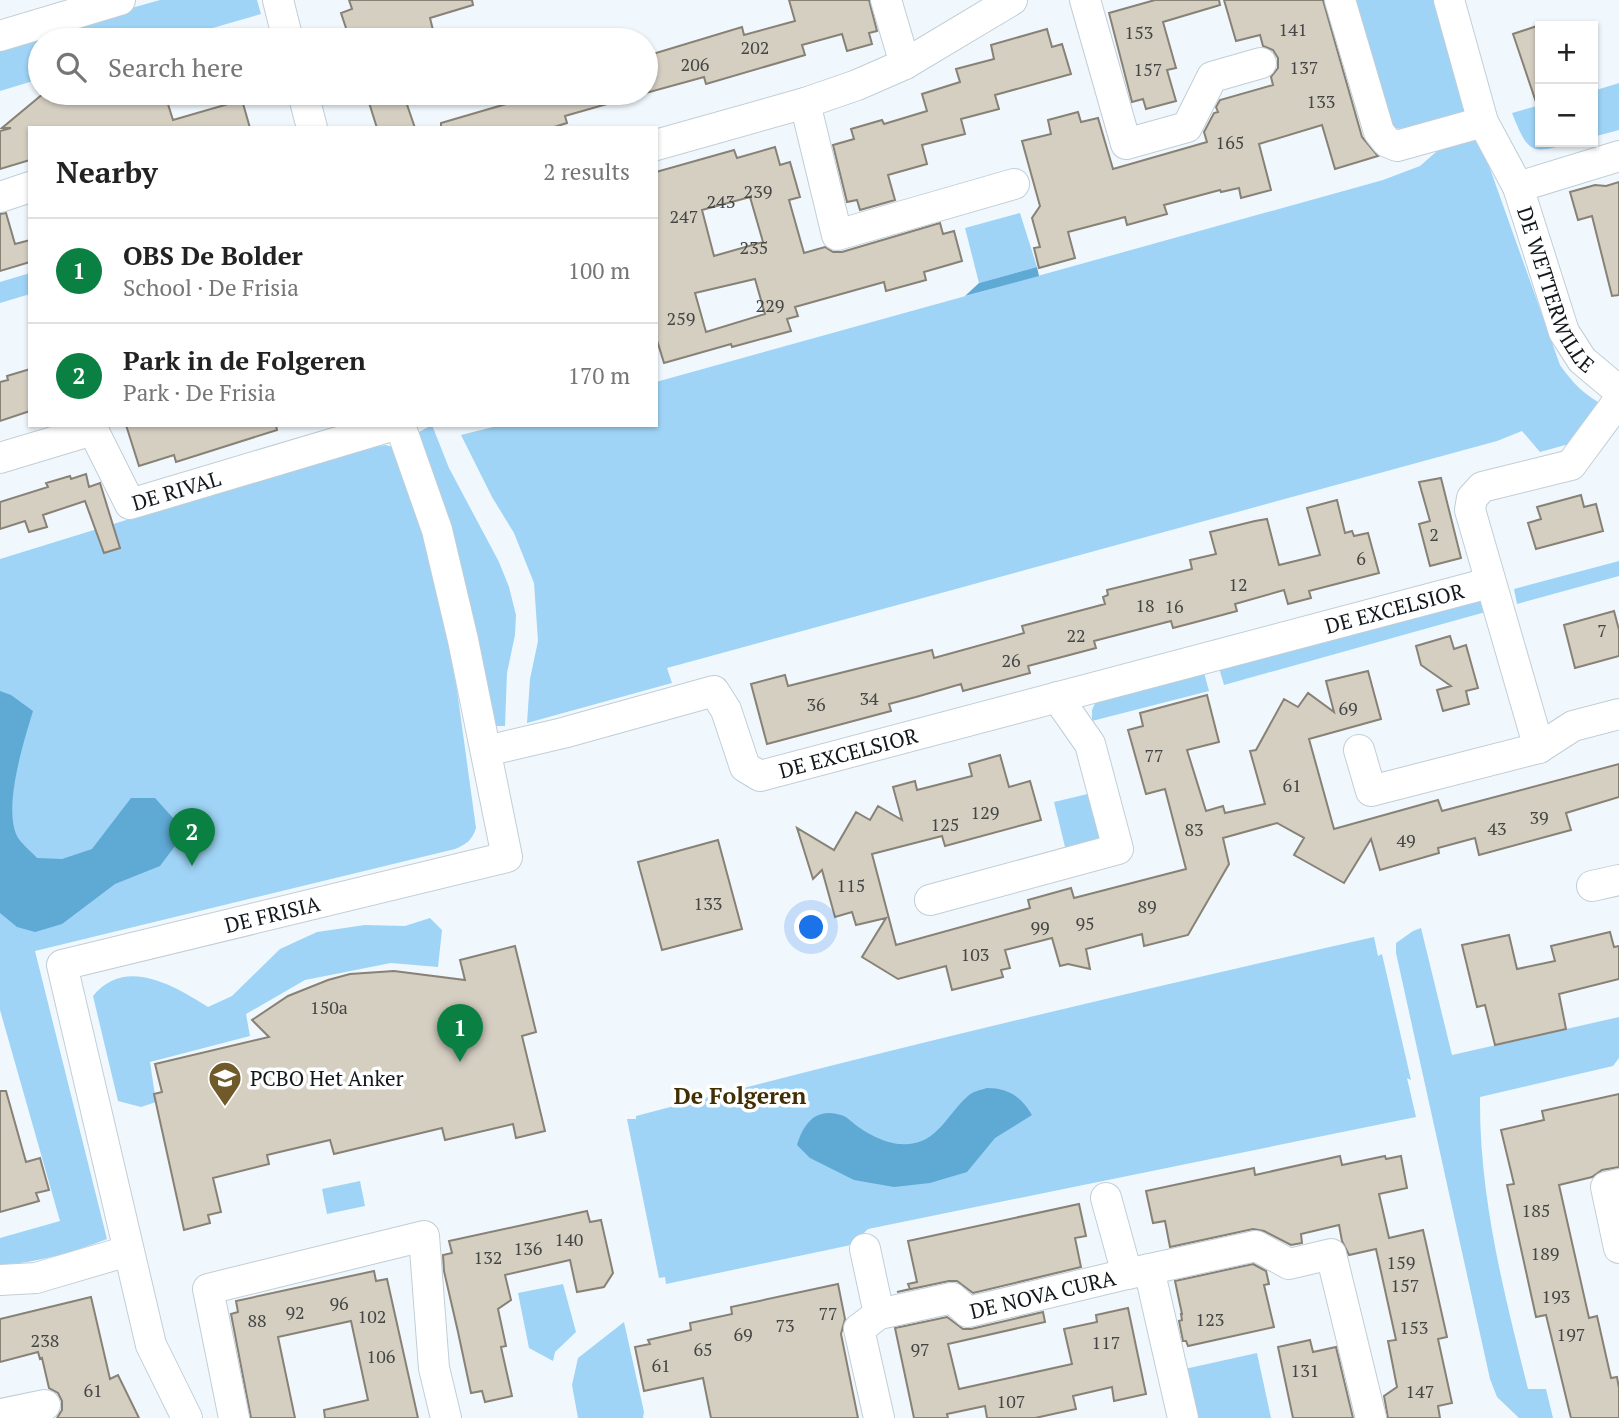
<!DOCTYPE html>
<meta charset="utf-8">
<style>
:root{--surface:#fff;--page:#f6f6f6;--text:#222;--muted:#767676;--line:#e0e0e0;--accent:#0b8043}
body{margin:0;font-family:"PT Serif",serif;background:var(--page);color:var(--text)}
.controls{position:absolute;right:21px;top:21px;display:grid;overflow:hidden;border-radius:0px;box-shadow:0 2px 5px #0004}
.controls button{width:63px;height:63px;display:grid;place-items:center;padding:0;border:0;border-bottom:2px solid var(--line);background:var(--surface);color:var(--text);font:35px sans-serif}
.you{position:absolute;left:812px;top:928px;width:24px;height:24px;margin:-18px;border:5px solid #fff;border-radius:50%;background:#1a73e8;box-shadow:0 0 0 10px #1a73e833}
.badge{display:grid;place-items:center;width:46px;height:46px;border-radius:50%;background:var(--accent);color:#fff;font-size:23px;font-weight:700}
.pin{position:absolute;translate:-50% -58px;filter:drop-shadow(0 2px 4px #0008)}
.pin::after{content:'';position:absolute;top:37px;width:24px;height:21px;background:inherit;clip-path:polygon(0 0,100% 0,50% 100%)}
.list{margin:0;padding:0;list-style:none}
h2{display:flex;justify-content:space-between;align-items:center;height:91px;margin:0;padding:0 28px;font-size:30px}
h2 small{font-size:23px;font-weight:400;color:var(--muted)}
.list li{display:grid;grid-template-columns:46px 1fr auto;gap:21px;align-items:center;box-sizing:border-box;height:105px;padding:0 28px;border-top:2px solid var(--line)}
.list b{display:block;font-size:26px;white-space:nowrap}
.list p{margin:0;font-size:23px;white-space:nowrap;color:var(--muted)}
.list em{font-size:23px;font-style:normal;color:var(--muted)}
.icon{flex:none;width:38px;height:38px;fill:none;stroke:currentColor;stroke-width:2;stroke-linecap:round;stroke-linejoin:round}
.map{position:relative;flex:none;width:1619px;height:1418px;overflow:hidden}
.search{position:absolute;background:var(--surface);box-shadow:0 2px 5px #0004;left:28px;top:28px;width:630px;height:77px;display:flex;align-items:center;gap:18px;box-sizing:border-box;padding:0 24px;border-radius:38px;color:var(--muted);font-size:26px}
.panel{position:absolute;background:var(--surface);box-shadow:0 2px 5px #0004;left:28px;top:126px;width:630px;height:301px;border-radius:0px}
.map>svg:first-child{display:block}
</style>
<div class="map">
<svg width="1619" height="1418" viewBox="0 0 1619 1418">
<rect width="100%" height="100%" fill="#f0f8fd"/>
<!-- green -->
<path fill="#9fd4f6" d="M160,0h97l4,14 -90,26h-131v39l-40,12v-46z
M1354,0h80l37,108c-11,9 -68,26 -80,19z
M1619,83v47l-26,7v-46z
M1540,105v37h36c-44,11 -46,16 -64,-29z
M1478,135l82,230c12,17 23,29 42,39l-33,40 -29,8 -18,-21 -25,10 -830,227 5,15 -145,40 3,-44 8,-38 -4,-58 -20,-50 -22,-36 -31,-62 40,-10h155v-43l727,-202 37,-14 24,-21z
M1020,213l17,54 -58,16 -14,-55z
M30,273v21l-30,9v-21z
M432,425l17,43 50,94 10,25 7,28 -1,20 -8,38 -2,53h-13l-75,-293z
M386,445l10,3 23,73 30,111 27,196c-4,12 -9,16 -21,21l-420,102 72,288c-33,13 -71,24 -107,26v-27l60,-17 -60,-211v-451l353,-109z
M1619,561v15l-102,28 -3,-15z
M1467,598l17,2 5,11 -265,74 -7,-24z
M1202,665l7,26 -117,30v-11l5,-11z
M1096,792l11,48 -41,11 -12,-49z
M430,918l12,12 -4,37 -47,-4 -86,17 -59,34 4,22 -100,26 6,40 -15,5 -23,-6 -25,-105c33,-40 81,-10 115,11l24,-11 48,-47 37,-17 48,-7 40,1z
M1421,928l31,127 167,-38v41l-6,8 -133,31c-1,100 24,196 48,292h18l7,29h-34l-22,-21 -7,-18 -94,-426v-10l17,-12z
M1374,937l4,19 4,-2 29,126 -4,-2 9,39 -548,112 -17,16 -185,39 -1,-7 -6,1 -32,-159h9v-3c245,-65 491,-123 738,-179z
M360,1181l5,25 -38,8 -5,-25z
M563,1284l13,48 -21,20 -2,9 -24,-13 -11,-55z
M624,1322l20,90 -1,6h-65l-6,-33 6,-27z
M1257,1353l14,65h-74l-17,-48z"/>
<!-- water -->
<path fill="#5fa9d5" d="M1037,267l2,9 -74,20 14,-13z
M0,691l11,4 22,16c-9,30 -29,92 -17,123 3,8 15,17 21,24l25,1 30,-10 39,-51h24l18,20 5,24 -18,24 -45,18 -53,40 -27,8 -18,-5 -17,-14z
M987,1088c22,0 34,9 45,27l-37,23 -28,34 -37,11 -36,4 -40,-7 -44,-22 -13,-13c7,-23 20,-39 47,-29 4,2 9,7 13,10 11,8 30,18 44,18 35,3 45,-29 67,-48 5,-5 13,-6 19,-8z"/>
<!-- building -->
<path fill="#d5cfc2" stroke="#878176" stroke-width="2" fill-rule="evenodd" d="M349,0h123l1,5 -43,13 3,12 -39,10h-44l-9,-27 11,-4z
M789,0h80l8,31 -8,2 3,11 -25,7 -5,-17 -40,11 3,10 -99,29 -2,-7 -58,16v-37l96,-29 2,8 51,-14z
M1155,0h64l1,5 -57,17 13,46 -9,2 9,31 -30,8 -3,-10 -11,3 -23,-89z
M1224,0h99l39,137 16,19 -43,13 -13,-44 -63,19 12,46 -30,8 -2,-10 -18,4 -1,-2 -56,15 3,9 -40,11 -2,-8 -57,15 7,26 -36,10 -5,-20 6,-1 -8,-29 8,-12 -18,-65 29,-7 -3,-14 30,-8 3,10 17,-4 15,51 94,-27 -3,-10 10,-19 4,-1 -2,-5 4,-7 53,-15 -2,-8 7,-9v-10l-5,-8 -10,-4 -3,-11 -24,6z
M1540,25v80h-3l-24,-71z
M1047,29l5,18 10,-3 9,30 -76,21 4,14 -38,10 4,15 -43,11 5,19 -39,11 7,25 -35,10 -3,-10 -10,2 -14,-57 21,-6 -3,-10 31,-9 2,4 43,-13 -5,-17 38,-12 -4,-13 38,-10 -3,-14z
M44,93h98l2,11 22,-6 7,22 69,-20 8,28h-220v32l-30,9v-38l11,-3h-9z
M366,93h37l12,35h-38z
M544,93h83l1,5 -63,18 2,7 -16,5h-110v-5z
M775,147l5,18 10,-3 10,35 -11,3 15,53 21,-6 8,5h9l98,-29 3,11 11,-3 8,30 -38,11 2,8 -40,11 -2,-9 -89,25 3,9 -11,3 4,12 -59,16 -1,-3 -67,19 -8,-26v-165l78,-22 3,8zM750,197l13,45 -49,14 -12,-46zM755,279l10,35 -59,18 -11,-39z
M1619,182v113l-7,1 -20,-80 -14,4 -8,-28 25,-7 11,1z
M6,213l9,31 15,-4v22l-30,9v-57z
M30,369v42l-30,10v-39l8,-2 -1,-4z
M126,425h150l1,5 -101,32 -2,-7 -35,11z
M86,474l3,13 11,-4 20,65 -16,5 -19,-52 -42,14 4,12 -18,5 -4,-11 -25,8v-27l48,-15 -2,-4 24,-7 1,3z
M1441,478l20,80 -31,8 -11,-42 11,-3 -11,-39z
M1581,495l3,12 12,-3 7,27 -67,18 -8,-26 13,-4 -4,-12z
M1337,500l8,33 7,-2 2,5 14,-3 11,40 -70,18 2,7 -23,6 -4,-14 -49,14 2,7 -41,11 -23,6 -2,-7 -77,20 2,7 -68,18 2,7 -67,18 -2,-7 -45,13 -27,7 2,7 -124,33 -16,-60 34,-9 3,11 144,-36 2,8 90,-25 -2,-7 83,-22 -2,-7 5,-2 -1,-5 85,-21 -2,-9 26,-6 -6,-22 45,-11 12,-2 12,46 41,-10 -13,-47z
M1614,611l5,19v26l-44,12 -11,-43z
M1450,636l4,13 12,-4 12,43 -12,3 3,13 -26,7 -6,-21 14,-4 -30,-21 -5,-19z
M1368,671l13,48 -72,20 25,90 104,-29 4,11 177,-47v33l-53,16 5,17 -92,25 -4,-17 -37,10 1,5 -59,17 -9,-31 -27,44 -50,-28 10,-17 -27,-15 -54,15 6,26 -41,71 -44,11 -2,-12 -56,15 4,20 -22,-5 -8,2 -8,-28 -47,12 5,18 -9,2 2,7 -51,13 -6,-24 -48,13 -36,-22 24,-39 -30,7 -4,-13 -17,5 -13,-47 -9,9 -16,-51 37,22 22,-38 14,8 8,-14 24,14 -9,-33 22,-6 2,9 55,-14 -3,-12 31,-9 9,32 21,-6 11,39 -96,26 -3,-10 -70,18 24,91 134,-37 -2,-8 43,-12 3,10 112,-29 -21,-80 -19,5 -18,-64 15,-4 -3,-13 67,-18 12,47 -32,8 19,61 17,-5 2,7 40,-9 -15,-53 6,-1 28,-51 14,8 10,-14 26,19 -8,-31z
M718,840l24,89 -80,21 -24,-88z
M1610,932l4,15 5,-1v33l-60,15 7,35 -71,16 -10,-40 -8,2 -15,-62 47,-10 8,34 38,-8 -4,-15z
M515,946l21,86 -14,4 23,95 -29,7 -3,-14 -68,16 -3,-12 -108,26 -4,-14 -63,15 2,9 -56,14 8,34 -13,3 2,8 -26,7 -30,-136 8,-2 -7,-28 114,-27 -17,-17 36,-24 40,-16 22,-6 44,-3 71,9 -5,-20z
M0,1091h6l20,71 14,-4 9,32 -13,3 3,8 -39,11z
M1619,1094v73l-17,3 -10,7 -33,8 30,133 8,-2 14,62 6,-1 2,11v30h-48l-25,-103 -10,2 -29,-132 7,-1 -13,-54 43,-10 -2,-9z
M1340,1156l2,9 43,-9 1,3 15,-3 6,32 -28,6 10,44 34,-8 24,107 -9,2 14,64 -14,3 2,12h-52l-4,-22 13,-9 -9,-46 8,-1 -20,-91 -27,6 -7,-14 -3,-16 -38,9 1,9 -11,2 -27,-14 -11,-2 -83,18 -5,-26 -12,2 -7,-32 108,-23 1,7z
M1079,1204l7,32 -11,2 6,29 -108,26 -16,-12h-8l-52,11 13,-3 -2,-5 9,-2 -9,-41z
M587,1211l3,11 11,-2 12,53 -9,14 -27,5 -7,-32 -65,15 6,25 -13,9 8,37 -5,1 11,49 -27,6 -3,-11 -11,2 -13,-61 -14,-61 -1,-16 9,-2 -3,-12z
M1253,1264l13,7 3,13 -5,1 10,42 -86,19 -2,-5h-3l-4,-20 3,-1 -1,-6h1l-7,-33z
M374,1271l2,10 11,-2 31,139h-93l-1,-8 44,-10 -17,-79 -73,16 17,81h-44l-20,-104 7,-2 -2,-11z
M838,1284l7,35 -4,15 17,84h-147l-8,-40 -59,13 -9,-44 15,-3 -2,-4 43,-10 -1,-7 42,-9 -1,-7z
M91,1297l19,82 8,-4 21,43h-82l5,-8v-9l-4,-8 -9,-5 -7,-30 -2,1 -2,-7 -38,10v-43z
M1128,1308l18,86 -32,7 -2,-14 -39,9 3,13 -41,9h-48l-2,-12 -38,8 1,4h-34l-19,-90 52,-11 16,12h8l72,-17 2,10 -97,22 11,45 113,-25 -8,-35 33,-7 -1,-7z
M1310,1340l3,12 23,-5 17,71h-60l-15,-71z"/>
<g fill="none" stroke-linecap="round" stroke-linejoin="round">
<defs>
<g id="minor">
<path d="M278,0l10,40"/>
<path d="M886,0l19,64"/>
<path d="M1085,0l41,144 61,-17 25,-50 49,-14"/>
<path d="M1340,0l39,132 8,10 10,4 86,-24"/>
<path id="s1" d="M1449,0l34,122 35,65 46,145 18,28 37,31"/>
<path d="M0,36l120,-36"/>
<path d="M303,93l9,35"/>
<path d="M805,103l32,132 177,-51"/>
<path d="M656,145l149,-42 52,-18 48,-21 107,-64"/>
<path d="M1518,187l101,-31"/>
<path d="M0,197l30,-10"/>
<path id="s2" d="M0,458l93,-28 37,74 265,-79"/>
<path d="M1539,748l-69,-238 2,-12 10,-11 89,-22 48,-65"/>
<path d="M1359,750l12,41 168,-43 34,-22 46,-12"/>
<path id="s3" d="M486,751l77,-18 151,-42 12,19 19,57 15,9 729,-193"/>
<path d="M1592,886l27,-6"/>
<path d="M930,900l188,-51 -28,-105 -33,-47"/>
<path d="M1619,1184l-13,3 13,61"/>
<path d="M865,1249l14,65"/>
<path d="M1149,1269l34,149"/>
<path d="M1127,1274l129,-28 33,18 42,-10 40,164"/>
<path d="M0,1280l36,-2 92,-27"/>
<path d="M1,1414l44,-9"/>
<path id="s4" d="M187,1418l-36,-73 -89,-380 445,-108 -44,-217 -26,-110 -37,-105"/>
<path d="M234,1418l-26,-129 216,-53 10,132 12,50"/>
<path id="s5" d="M879,1418l-20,-89 20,-15 73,-16 16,14 159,-38 -21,-76"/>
</g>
</defs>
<!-- minor casing -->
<use href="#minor" stroke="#c1ced7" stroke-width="32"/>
<!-- minor -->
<use href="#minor" stroke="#fff" stroke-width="30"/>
</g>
<!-- icons -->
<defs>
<symbol id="school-pin" viewBox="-11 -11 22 30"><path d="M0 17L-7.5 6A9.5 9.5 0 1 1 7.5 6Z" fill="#715a2a" stroke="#fff"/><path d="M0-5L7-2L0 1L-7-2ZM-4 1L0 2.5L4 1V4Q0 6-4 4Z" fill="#fff"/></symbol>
</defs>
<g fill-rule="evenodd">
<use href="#school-pin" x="206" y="1059" width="38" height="52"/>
</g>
<g text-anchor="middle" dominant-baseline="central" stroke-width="7" stroke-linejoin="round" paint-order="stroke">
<!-- number labels -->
<g font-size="18" fill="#444645">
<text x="1293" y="29">141</text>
<text x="1139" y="32">153</text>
<text x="755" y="47">202</text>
<text x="695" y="64">206</text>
<text x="1304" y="67">137</text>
<text x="1148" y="69">157</text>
<text x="1321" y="101">133</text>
<text x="1230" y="142">165</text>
<text x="758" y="191">239</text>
<text x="721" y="201">243</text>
<text x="684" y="216">247</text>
<text x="754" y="247">235</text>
<text x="770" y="305">229</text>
<text x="681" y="318">259</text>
<text x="1434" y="534">2</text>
<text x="1361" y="558">6</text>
<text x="1238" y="584">12</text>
<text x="1145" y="605">18</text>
<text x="1174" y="606">16</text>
<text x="1602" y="630">7</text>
<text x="1076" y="635">22</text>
<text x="1011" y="660">26</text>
<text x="869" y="698">34</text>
<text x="816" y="704">36</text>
<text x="1348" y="708">69</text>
<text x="1154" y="755">77</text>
<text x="1292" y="785">61</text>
<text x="985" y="812">129</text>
<text x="1539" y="817">39</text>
<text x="945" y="824">125</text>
<text x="1497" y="828">43</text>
<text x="1194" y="829">83</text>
<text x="1406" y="840">49</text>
<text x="851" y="885">115</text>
<text x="708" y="903">133</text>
<text x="1147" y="906">89</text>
<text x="1085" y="923">95</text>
<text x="1040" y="927">99</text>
<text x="975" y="954">103</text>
<text x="329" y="1007">150a</text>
<text x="1536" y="1210">185</text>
<text x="569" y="1239">140</text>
<text x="528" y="1248">136</text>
<text x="1545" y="1253">189</text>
<text x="488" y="1257">132</text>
<text x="1401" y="1262">159</text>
<text x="1405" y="1285">157</text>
<text x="1556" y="1296">193</text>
<text x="339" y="1303">96</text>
<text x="295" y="1312">92</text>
<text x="828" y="1313">77</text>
<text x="372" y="1316">102</text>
<text x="1210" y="1319">123</text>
<text x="257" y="1320">88</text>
<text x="785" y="1325">73</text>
<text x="1414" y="1327">153</text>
<text x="743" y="1334">69</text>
<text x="1571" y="1334">197</text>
<text x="45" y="1340">238</text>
<text x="1106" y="1342">117</text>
<text x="703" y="1349">65</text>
<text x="920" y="1349">97</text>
<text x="381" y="1356">106</text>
<text x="661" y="1365">61</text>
<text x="1305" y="1370">131</text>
<text x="93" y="1390">61</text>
<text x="1420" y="1391">147</text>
<text x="1011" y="1401">107</text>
</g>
<!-- street labels -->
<g font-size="21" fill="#13181b" stroke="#fff">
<text stroke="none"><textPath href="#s1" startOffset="310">DE WETTERWILLE</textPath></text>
<text stroke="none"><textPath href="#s2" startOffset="228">DE RIVAL</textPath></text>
<text stroke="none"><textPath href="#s3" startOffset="992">DE EXCELSIOR</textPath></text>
<text stroke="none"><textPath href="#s3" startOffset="427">DE EXCELSIOR</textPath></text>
<text stroke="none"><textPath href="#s4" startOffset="688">DE FRISIA</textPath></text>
<text stroke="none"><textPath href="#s5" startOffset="289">DE NOVA CURA</textPath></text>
</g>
<!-- poi labels -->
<g font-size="21" fill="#13181b" stroke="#fff" text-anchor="start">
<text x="250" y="1078">PCBO Het Anker</text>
</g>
<!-- neighbourhood labels -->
<g font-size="23" font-weight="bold" fill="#402e05" stroke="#fff">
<text x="740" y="1095">De Folgeren</text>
</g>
</g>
</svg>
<div class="controls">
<button>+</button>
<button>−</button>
</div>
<div class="you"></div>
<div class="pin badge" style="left:460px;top:1062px">1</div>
<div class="pin badge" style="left:192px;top:866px">2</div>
<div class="search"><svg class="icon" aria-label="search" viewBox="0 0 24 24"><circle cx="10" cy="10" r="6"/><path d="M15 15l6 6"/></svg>Search here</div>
<section class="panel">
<h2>Nearby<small>2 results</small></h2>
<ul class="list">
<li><span class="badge">1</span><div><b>OBS De Bolder</b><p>School · De Frisia</p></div><em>100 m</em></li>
<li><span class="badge">2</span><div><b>Park in de Folgeren</b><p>Park · De Frisia</p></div><em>170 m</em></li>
</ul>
</section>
</div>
